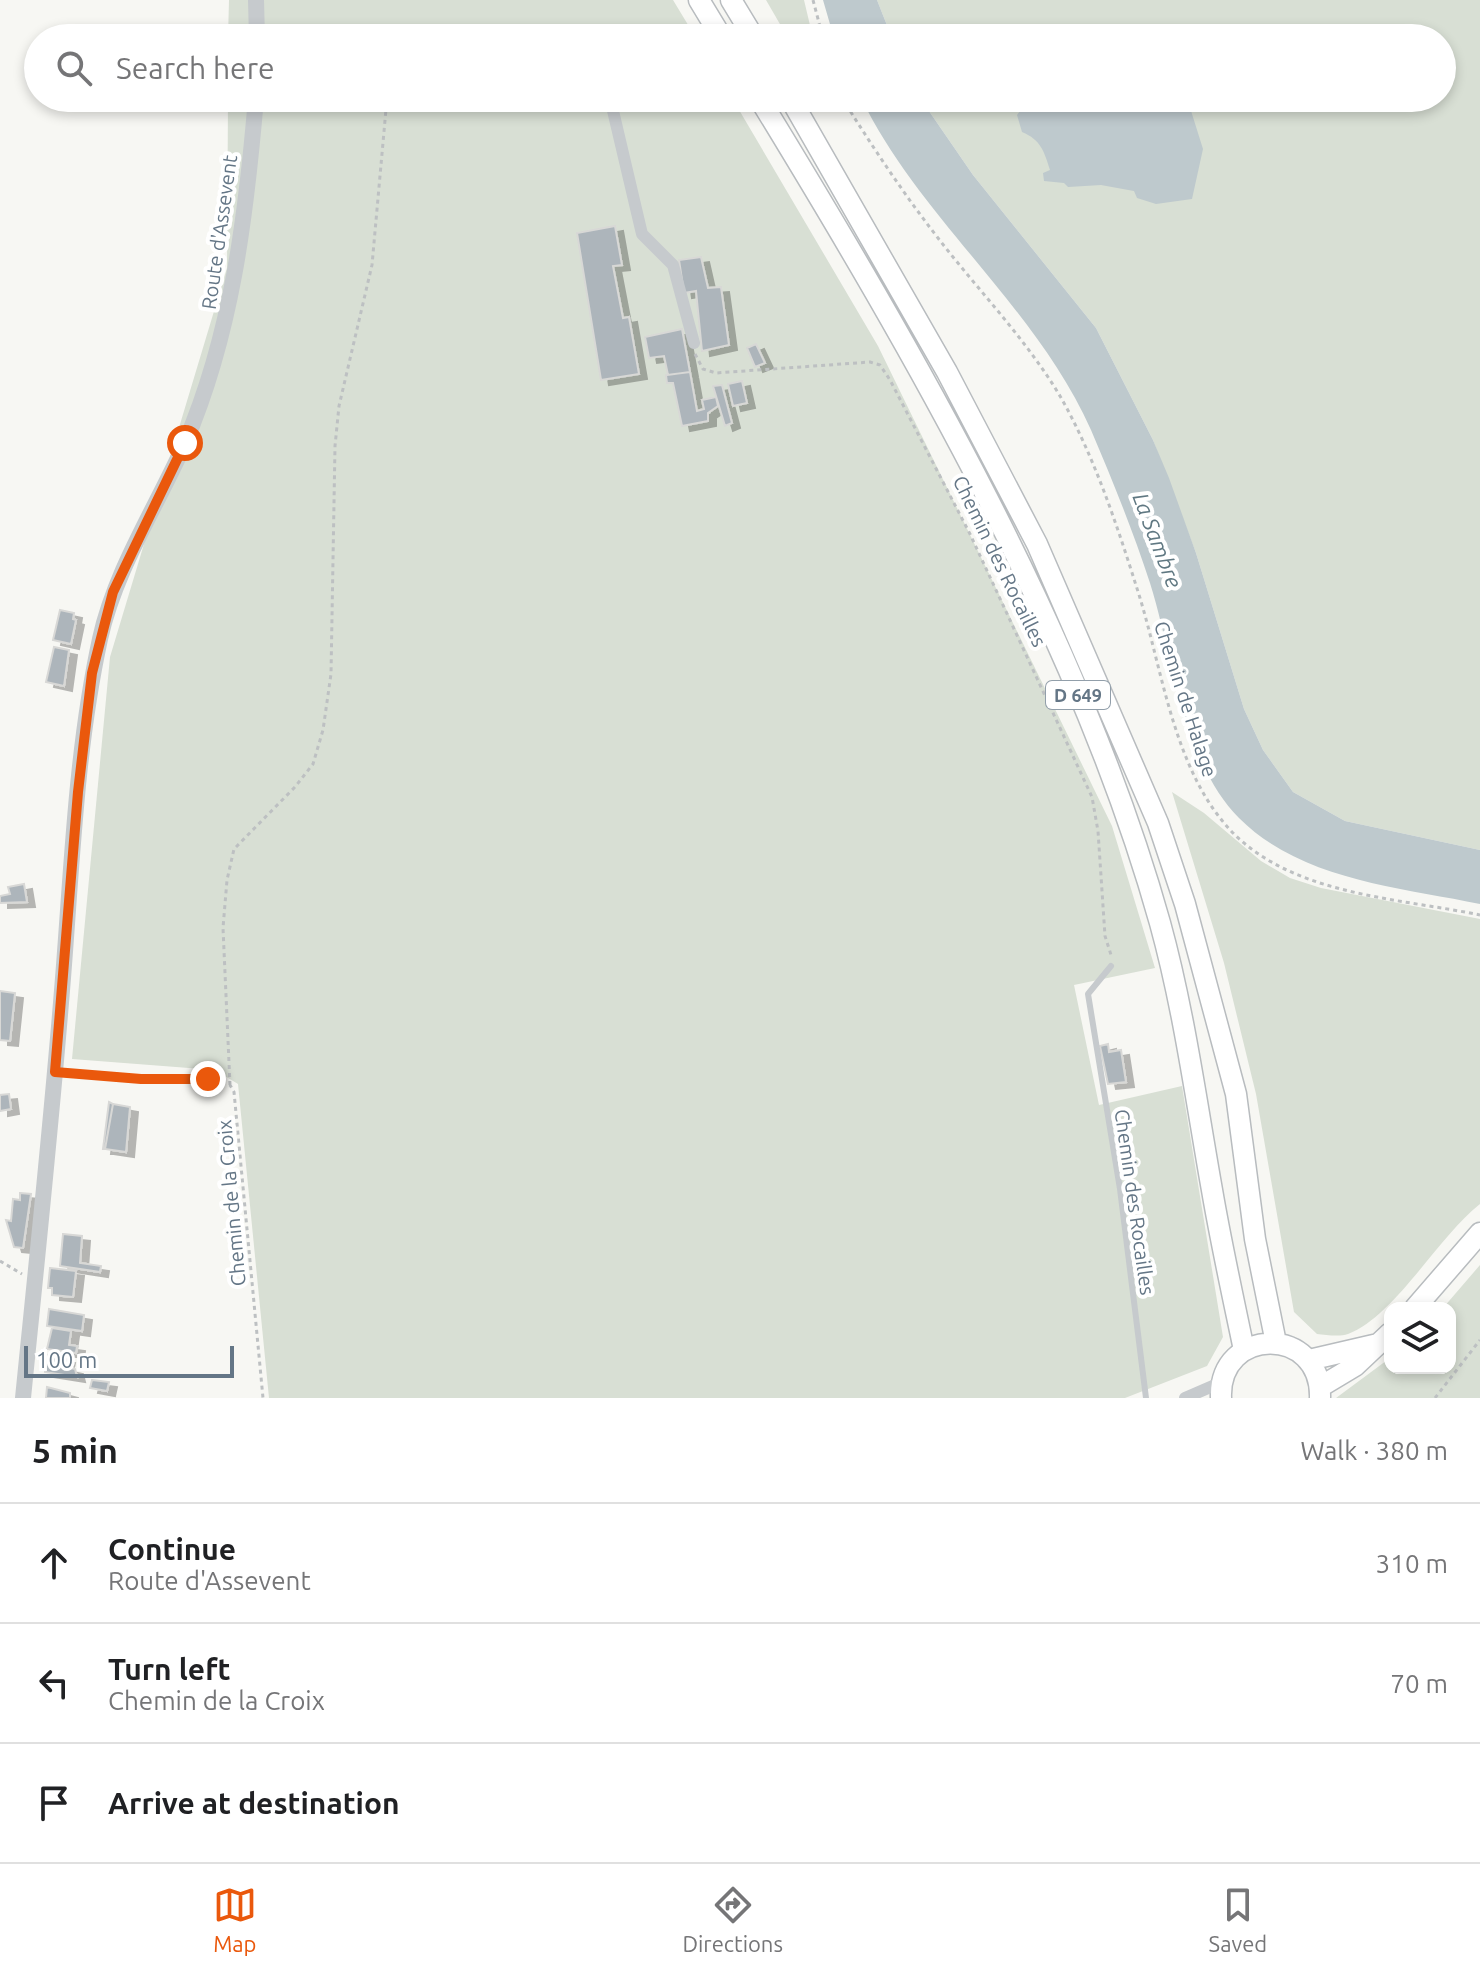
<!DOCTYPE html>
<meta charset="utf-8">
<style>
:root{--surface:#fff;--page:#f2f2f2;--text:#202124;--muted:#757577;--line:#e0e0e0;--accent:#ea580c}
body{margin:0;font-family:Ubuntu,sans-serif;background:var(--page);color:var(--text)}
.controls{position:absolute;right:24px;bottom:24px;display:grid;overflow:hidden;border-radius:16px;box-shadow:0 4px 12px #0003}
.controls button{width:72px;height:72px;display:grid;place-items:center;padding:0;border:0;border-bottom:2px solid var(--line);background:var(--surface);color:var(--text);font:40px sans-serif}
.scale{position:absolute;left:24px;bottom:20px;width:210px;box-sizing:border-box;padding-left:8px;border:4px solid #647686;border-top:0;font-size:22px;line-height:28px;white-space:nowrap;color:#647686;-webkit-text-stroke:6px #fff;paint-order:stroke}
.stop{position:absolute;width:24px;height:24px;margin:-18px;border:6px solid #ea580c;border-radius:50%;background:#fff}
.stop.end{background:#ea580c;border-color:#fff;box-shadow:0 2px 8px #0008}
.list{margin:0;padding:0;list-style:none}
h2{display:flex;justify-content:space-between;align-items:center;height:104px;margin:0;padding:0 32px;font-size:34px}
h2 small{font-size:26px;font-weight:400;color:var(--muted)}
.list li{display:grid;grid-template-columns:52px 1fr auto;gap:24px;align-items:center;box-sizing:border-box;height:120px;padding:0 32px;border-top:2px solid var(--line)}
.list b{display:block;font-size:30px;white-space:nowrap}
.list p{margin:0;font-size:26px;white-space:nowrap;color:var(--muted)}
.list em{font-size:26px;font-style:normal;color:var(--muted)}
.icon{flex:none;width:44px;height:44px;fill:none;stroke:currentColor;stroke-width:2;stroke-linecap:round;stroke-linejoin:round}
.map{position:relative;flex:none;width:1480px;height:1398px;overflow:hidden}
.search{position:absolute;background:var(--surface);box-shadow:0 4px 12px #0003;left:24px;right:24px;top:24px;height:88px;display:flex;align-items:center;gap:20px;box-sizing:border-box;padding:0 28px;border-radius:44px;color:var(--muted);font-size:30px}
.sheet{height:464px;background:var(--surface)}
nav{display:flex;justify-content:space-around;align-items:center;box-sizing:border-box;height:112px;border-top:2px solid var(--line);background:var(--surface);font-size:22px;color:var(--muted)}
nav a{display:grid;justify-items:center;gap:4px}
nav .on{color:var(--accent)}
.map>svg:first-child{display:block}
</style>
<div class="map">
<svg width="1480" height="1398" viewBox="0 0 1480 1398">
<defs>
<filter id="shadow"><feDropShadow dx="8" dy="5" stdDeviation="0" flood-color="#0004"/></filter>
</defs>
<rect width="100%" height="100%" fill="#f7f7f3"/>
<!-- green -->
<path fill="#d8dfd4" d="M229,0h444l23,38h-468z
M766,0h38l9,38h-25z
M877,0h603v850l-135,-29 -52,-29 -30,-42 -19,-41 -48,-156 -43,-113 -57,-112 -123,-153 -53,-77h522v-60h-550z
M228,98h504l146,248 234,480 43,142 -81,17 25,120 83,-19 41,251 -16,29 -82,32h-856l-31,-314 -23,-14 -143,-11 38,-402 117,-389z
M1172,792l32,21 57,48 29,17 31,10 159,31v285c-43,34 -85,112 -132,130 -8,3 -22,1 -31,0l-23,-22 -38,-218 -32,-131z
M1480,1265v133h-144l54,-40v10h60v-60h-7z"/>
<!-- water -->
<path fill="#bec9cd" d="M823,0h54l15,38h-58z
M861,98h59l53,77 123,153 57,112 16,38 27,75 48,156 19,41 30,42 52,29 135,29v54c-82,-17 -179,-24 -241,-86 -56,-56 -66,-162 -89,-235 -17,-52 -38,-104 -59,-153 -56,-125 -170,-210 -230,-332z
M1030,98h157l16,51 -11,50 -36,5 -19,-6 -3,-7 -33,-6 -33,2 -4,-4 -20,-2 -1,-8 7,-3c-6,-19 -9,-30 -28,-38l-5,-17z"/>
<!-- building -->
<path fill="#adb5bb" stroke="#d8d8d6" stroke-width="2" filter="url(#shadow)" d="M615,226l7,39 -9,1 10,52 6,-1 10,57 -38,6 -24,-147z
M701,257l7,31 13,-1 8,58 -27,6 -6,-60 -12,2 -5,-33z
M682,329l8,43 -22,3 -4,-19 -15,2 -4,-21z
M756,344l9,19 -10,4 -8,-19z
M690,372l7,39 7,-2 -2,-9 14,-3 2,9 -10,7v8l-26,5 -9,-43h-6l-1,-8z
M742,381l5,22 -14,3 -5,-22z
M722,385l10,38 -7,3 -12,-40z
M60,610l14,3 -1,6 3,1 -5,24 -18,-4z
M54,647l15,3 -5,36 -18,-4z
M24,884l3,18 -27,1v-7l10,-2 -2,-7z
M0,991l15,2 -5,48 -10,-1z
M1108,1044l1,8 12,-2 5,32 -18,2 -8,-38z
M9,1094l2,15 -11,2v-16z
M109,1102l4,2 -8,45h-2z
M113,1104l17,3 -4,45 -21,-3z
M20,1193l11,1 -8,54 -9,-1 -8,-27 5,1 2,-22 7,1z
M63,1234l19,2 -2,27 21,3 -1,6 -40,-6z
M50,1268l26,3 -3,26 -21,-2v-7h-4z
M49,1309l35,6 -2,16 -35,-5z
M52,1328l19,3 -2,14 8,1 -1,7 -29,-4z
M48,1355l19,3 -2,9 10,2 2,8 -32,-5z
M92,1380l17,2 -2,9 -17,-3z
M47,1387l23,6v5h-24z"/>
<g fill="none" stroke-linecap="round" stroke-linejoin="round">
<defs>
<path id="trunk" d="M699,0l23,38
M731,0l23,38
M759,98c154,252 321,539 401,825 24,87 36,177 52,267 9,53 21,107 32,160
M790,98l157,274 90,172 121,279 27,81 51,190 19,145 21,104
M1415,1308l65,-75
M1309,1360l69,-16
M1320,1387l35,-21 35,-33
M1221,1398c-3,-72 101,-73 99,0"/>
</defs>
<!-- trunk casing -->
<use href="#trunk" stroke="#b8bcbf" stroke-width="23"/>
<!-- path -->
<path stroke="#bdc0c2" stroke-width="3" stroke-dasharray="4 4" stroke-linecap="butt" d="M813,0l10,38
M842,98c30,48 61,95 96,140 40,52 88,101 122,158 35,61 59,135 80,202 24,79 35,178 96,238 64,60 162,62 244,79
M695,354l8,15 13,4 154,-11 10,3 10,15 80,154 122,263 6,34 7,105 7,22
M70,1073l71,6h67l22,6 4,7 29,306
M230,1085l-7,-157 4,-48 7,-31 61,-62 18,-23 10,-34 8,-56 4,-228 4,-40 33,-141 15,-167
M0,1261l22,13
M1435,1398l45,-58"/>
<!-- service -->
<path stroke="#c6cacd" stroke-width="6" d="M1111,966l-23,28 32,195 26,209"/>
<!-- minor -->
<path stroke="#c6cacd" stroke-width="12" d="M610,98l32,136 31,31 21,78
M1185,1398l37,-16"/>
<!-- tertiary -->
<path stroke="#c6cacd" stroke-width="16" d="M256,0l1,38
M23,1398c14,-140 29,-280 40,-420 9,-113 13,-228 37,-339 15,-69 56,-131 85,-196 47,-110 61,-226 71,-345"/>
<!-- trunk -->
<use href="#trunk" stroke="#fff" stroke-width="20"/>
</g>
<g fill="none" stroke-linecap="round" stroke-linejoin="round">
<!-- route -->
<path stroke="#ea580c" stroke-width="10" d="M185,443l-72,149 -21,81 -14,119 -23,280 86,7h67"/>
</g>
<g text-anchor="middle" dominant-baseline="central" stroke-width="8" stroke-linejoin="round" paint-order="stroke">
<!-- shield labels -->
<rect fill="#fff" stroke="#929faa" stroke-width="2" x="1046" y="681" width="64" height="28" rx="6"/>
<g font-size="18" font-weight="bold" fill="#647686">
<text x="1078" y="695">D 649</text>
</g>
<!-- street labels -->
<g font-size="20" fill="#647686" stroke="#fff">
<text transform="translate(219 232) rotate(-82)">Route d'Assevent</text>
<text transform="translate(1000 561) rotate(64)">Chemin des Rocailles</text>
<text transform="translate(1186 699) rotate(72)">Chemin de Halage</text>
<text transform="translate(1135 1202) rotate(82)">Chemin des Rocailles</text>
<text transform="translate(231 1203) rotate(-95)">Chemin de la Croix</text>
</g>
<!-- water labels -->
<g font-size="22" font-style="italic" fill="#607882" stroke="#fff">
<text transform="translate(1158 540) rotate(69)">La Sambre</text>
</g>
</g>
</svg>
<div class="controls">
<button><svg class="icon" aria-label="layers" viewBox="0 0 24 24"><path d="M12 4l9 5-9 5-9-5zM3 14l9 5 9-5"/></svg></button>
</div>
<div class="scale">100 m</div>
<div class="stop" style="left:185px;top:443px"></div>
<div class="stop end" style="left:208px;top:1079px"></div>
<div class="search"><svg class="icon" aria-label="search" viewBox="0 0 24 24"><circle cx="10" cy="10" r="6"/><path d="M15 15l6 6"/></svg>Search here</div>
</div>
<section class="sheet">
<h2>5 min<small>Walk · 380 m</small></h2>
<ul class="list">
<li><svg class="icon" aria-label="ahead" viewBox="0 0 24 24"><path d="M12 20V5M6 11l6-6 6 6"/></svg><div><b>Continue</b><p>Route d'Assevent</p></div><em>310 m</em></li>
<li><svg class="icon" aria-label="left" viewBox="0 0 24 24"><path d="M17 20v-9H6M10 6l-5 5 5 5"/></svg><div><b>Turn left</b><p>Chemin de la Croix</p></div><em>70 m</em></li>
<li><svg class="icon" aria-label="arrive" viewBox="0 0 24 24"><path d="M6 21V4h12l-3 4 3 4H6"/></svg><div><b>Arrive at destination</b></div></li>
</ul>
</section>
<nav>
<a class="on"><svg class="icon" aria-label="map" viewBox="0 0 24 24"><path d="M3 6l6-2 6 2 6-2v14l-6 2-6-2-6 2zM9 4v14M15 6v14"/></svg>Map</a>
<a><svg class="icon" aria-label="directions" viewBox="0 0 24 24"><path d="M12 3l9 9-9 9-9-9zM9 14v-3h6M13 9l2 2-2 2"/></svg>Directions</a>
<a><svg class="icon" aria-label="saved" viewBox="0 0 24 24"><path d="M7 4h10v16l-5-4-5 4z"/></svg>Saved</a>
</nav>
